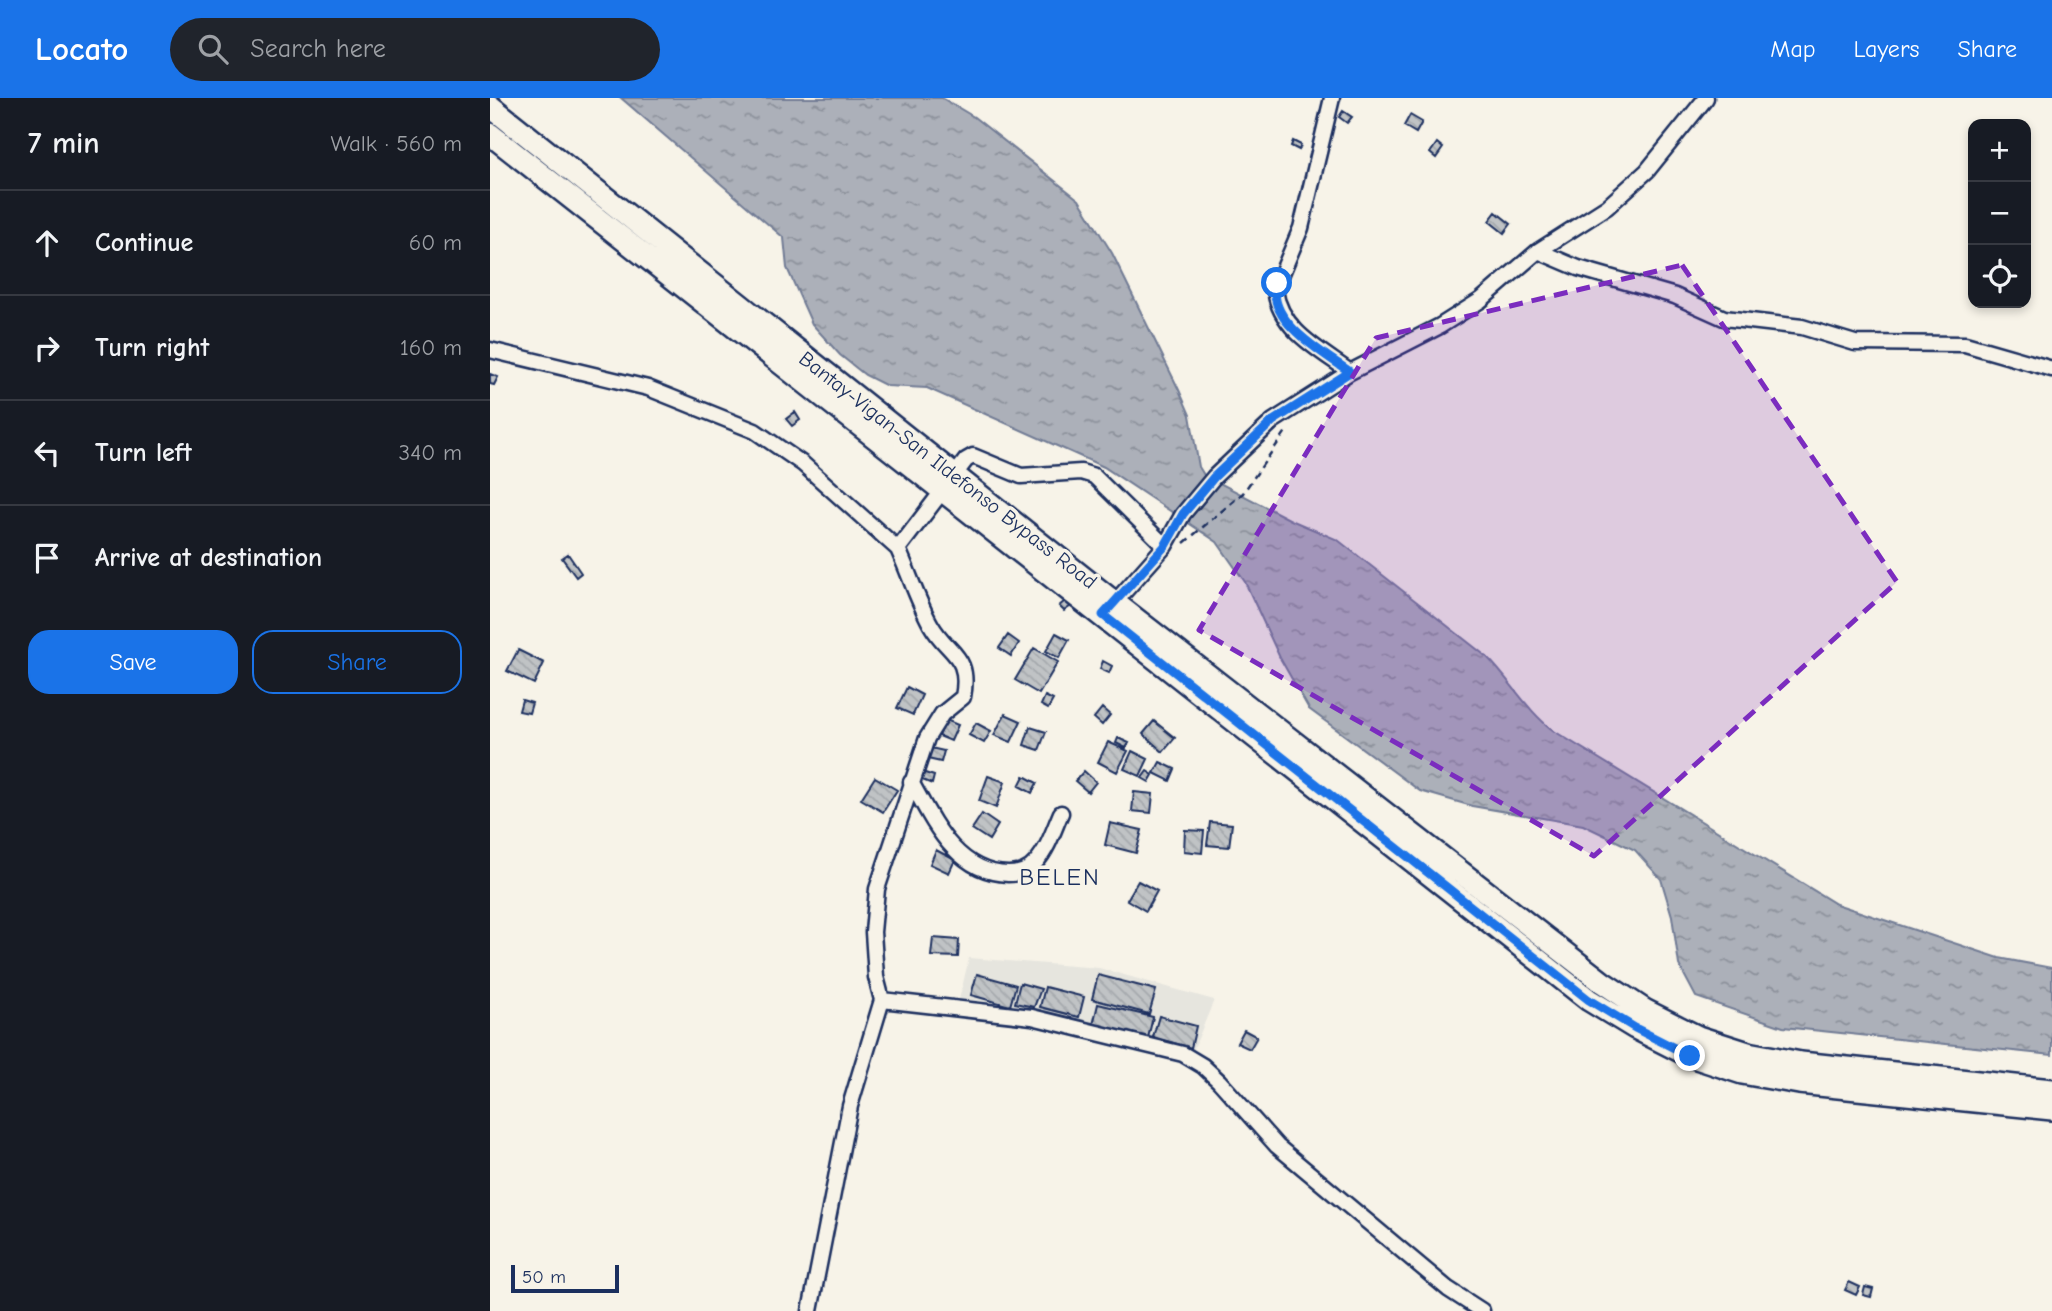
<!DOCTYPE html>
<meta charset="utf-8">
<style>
:root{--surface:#171b24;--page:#20242c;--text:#f1f3f6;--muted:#9ea1a6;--line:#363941;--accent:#1a73e8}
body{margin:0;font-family:"Comic Neue",sans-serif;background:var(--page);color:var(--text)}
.controls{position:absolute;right:21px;top:21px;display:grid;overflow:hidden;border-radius:14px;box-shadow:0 4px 10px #0003}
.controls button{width:63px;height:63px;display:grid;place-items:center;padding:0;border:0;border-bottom:2px solid var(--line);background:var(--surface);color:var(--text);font:35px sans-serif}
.scale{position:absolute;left:21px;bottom:18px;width:108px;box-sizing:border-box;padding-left:7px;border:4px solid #1b2f5e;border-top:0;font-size:19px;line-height:24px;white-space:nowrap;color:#1b2f5e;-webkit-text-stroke:5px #f7f3e8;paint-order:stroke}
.stop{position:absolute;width:21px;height:21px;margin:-16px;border:5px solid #1a73e8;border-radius:50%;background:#fff}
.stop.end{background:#1a73e8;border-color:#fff;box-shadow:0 2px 7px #0008}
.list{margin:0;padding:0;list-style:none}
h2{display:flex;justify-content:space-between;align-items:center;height:91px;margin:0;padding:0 28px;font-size:30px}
h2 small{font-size:23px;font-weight:400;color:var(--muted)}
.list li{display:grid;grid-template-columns:46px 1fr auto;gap:21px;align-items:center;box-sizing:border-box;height:105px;padding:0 28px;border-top:2px solid var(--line)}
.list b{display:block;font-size:26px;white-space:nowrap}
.list em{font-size:23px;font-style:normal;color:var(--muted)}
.actions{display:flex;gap:14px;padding:21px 28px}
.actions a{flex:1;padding:16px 0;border:2px solid var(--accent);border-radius:21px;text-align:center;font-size:24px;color:var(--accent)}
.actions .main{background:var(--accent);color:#fff}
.icon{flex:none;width:38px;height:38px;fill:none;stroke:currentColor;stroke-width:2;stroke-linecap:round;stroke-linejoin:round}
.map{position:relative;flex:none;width:1562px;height:1213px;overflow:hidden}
header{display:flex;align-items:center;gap:42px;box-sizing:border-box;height:98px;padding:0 35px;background:var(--accent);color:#fff}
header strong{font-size:33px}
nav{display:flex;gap:38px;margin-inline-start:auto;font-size:24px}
.search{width:490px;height:63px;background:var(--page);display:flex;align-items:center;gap:18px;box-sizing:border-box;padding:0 24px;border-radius:38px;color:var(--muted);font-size:26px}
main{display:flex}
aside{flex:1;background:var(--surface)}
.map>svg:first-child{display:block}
</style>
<header>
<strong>Locato</strong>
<div class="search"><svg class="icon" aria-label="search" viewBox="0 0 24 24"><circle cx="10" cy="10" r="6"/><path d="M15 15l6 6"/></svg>Search here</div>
<nav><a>Map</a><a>Layers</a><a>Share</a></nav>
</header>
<main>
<aside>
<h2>7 min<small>Walk · 560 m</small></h2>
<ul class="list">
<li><svg class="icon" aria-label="ahead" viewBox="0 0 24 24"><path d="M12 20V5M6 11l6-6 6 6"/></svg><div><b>Continue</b></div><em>60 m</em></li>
<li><svg class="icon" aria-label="right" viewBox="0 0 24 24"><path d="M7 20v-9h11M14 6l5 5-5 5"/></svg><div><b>Turn right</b></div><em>160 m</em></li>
<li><svg class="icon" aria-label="left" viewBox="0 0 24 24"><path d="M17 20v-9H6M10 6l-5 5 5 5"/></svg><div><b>Turn left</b></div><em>340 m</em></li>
<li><svg class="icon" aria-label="arrive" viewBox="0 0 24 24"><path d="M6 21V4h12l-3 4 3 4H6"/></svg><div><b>Arrive at destination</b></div></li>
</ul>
<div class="actions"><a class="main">Save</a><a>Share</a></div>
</aside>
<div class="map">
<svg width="1562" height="1213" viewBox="0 0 1562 1213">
<defs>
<pattern id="water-ripples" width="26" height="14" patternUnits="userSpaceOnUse" patternTransform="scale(1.75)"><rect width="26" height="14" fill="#acb0b9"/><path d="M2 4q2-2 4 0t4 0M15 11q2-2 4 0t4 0" fill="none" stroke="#8b909a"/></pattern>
<pattern id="building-back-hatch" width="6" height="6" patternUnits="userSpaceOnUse" patternTransform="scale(1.75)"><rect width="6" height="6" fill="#c0c3c5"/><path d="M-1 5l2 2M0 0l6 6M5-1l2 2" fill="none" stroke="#a4a8ac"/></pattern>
</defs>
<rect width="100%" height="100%" fill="#f7f3e8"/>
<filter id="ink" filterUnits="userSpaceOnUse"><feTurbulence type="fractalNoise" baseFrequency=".0143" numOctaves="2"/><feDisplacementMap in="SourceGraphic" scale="14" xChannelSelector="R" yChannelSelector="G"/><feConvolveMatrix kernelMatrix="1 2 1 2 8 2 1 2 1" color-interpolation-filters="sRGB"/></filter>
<g filter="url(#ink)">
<!-- built -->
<path fill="#e6e5de" d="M479,860l130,10 115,32 -22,53 -94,-24 -139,-29z"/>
<!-- water -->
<path fill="url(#water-ripples)" stroke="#727c95" stroke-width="2" d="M131,0h321l32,19 105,83 33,53 67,137 11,25 9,52 5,8 87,45 47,20 149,117c24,24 40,54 67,74l282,173 163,54 53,10v87l-269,-28 -87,-30 -17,-32 -7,-49 -11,-37 -26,-29 -52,-25 -111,-19 -52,-15 -111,-82 -29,-51 -35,-76 -28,-40 -113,-75 -177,-79 -40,-2 -22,-11 -25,-20 -28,-31 -25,-56 -3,-30z"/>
<!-- building -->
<path fill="url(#building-back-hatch)" stroke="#1b2f5e" stroke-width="2" d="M853,13l9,6 -5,6 -8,-6z
M920,17l12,7 -6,11 -12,-7z
M803,43l8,4 -2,5 -8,-4z
M947,45l6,5 -7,10 -6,-5z
M1006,114l15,12 -7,9 -15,-12z
M0,276l8,3 -4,8 -4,-1z
M305,314l5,8 -8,6 -6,-7z
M78,456l13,19 -5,4 -14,-19z
M579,500l5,6 -10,7 -5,-5z
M566,535l13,7 -10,18 -13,-7z
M518,537l11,8 -8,13 -12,-8z
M544,550l24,14 -19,32 -24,-14z
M28,552l26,13 -10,21 -27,-13z
M613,563l9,5 -3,7 -9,-4z
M417,589l15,8 -9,20 -16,-7z
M555,598l8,4 -5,9 -7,-4z
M32,602l10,3 -3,10 -10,-2z
M612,610l8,7 -8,10 -8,-7z
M515,616l16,7 -10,21 -17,-7z
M456,622l12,5 -7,16 -12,-5z
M664,623l21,17 -12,14 -20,-18z
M486,625l15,8 -7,12 -15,-8z
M540,629l16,5 -7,18 -15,-5z
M628,640l11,5 -3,5 -10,-5z
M618,644l20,9 -11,21 -19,-10z
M436,649l18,4 -3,11 -18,-4z
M642,653l16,8 -8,17 -16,-7z
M670,664l15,7 -5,12 -16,-8z
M429,673l15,5 -2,8 -15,-6z
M594,673l12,11 -8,10 -13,-11z
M657,673l6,4 -4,7 -7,-4z
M498,678l17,6 -9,26 -17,-7z
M534,678l13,7 -5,10 -13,-7z
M385,679l22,13 -14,22 -22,-13z
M644,694l19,2 -2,19 -19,-2z
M492,716l16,11 -9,15 -17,-11z
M720,724l22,2 -3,23 -22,-2z
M620,725l32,7 -6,23 -31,-8z
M695,732l19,1 -2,22 -18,-2z
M446,752l19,10 -6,13 -19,-9z
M648,783l19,10 -11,20 -19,-11z
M443,840l26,2 -1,17 -27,-1z
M487,876l39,11 -6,21 -39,-11z
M608,877l58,15 -7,24 -57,-15z
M530,885l21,6 -7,18 -19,-4z
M555,889l39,10 -5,20 -39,-10z
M608,906l55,13 -5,21 -55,-13z
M669,918l37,10 -5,22 -38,-11z
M754,932l13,7 -7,12 -13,-6z
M1359,1184l11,5 -4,8 -11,-5z
M1375,1189l8,2 -2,8 -8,-2z"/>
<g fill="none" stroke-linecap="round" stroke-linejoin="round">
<defs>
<path id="street" d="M842,0l-31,130 -26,62c5,40 45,60 75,82
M1048,153l40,17 97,28 49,22 78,9 53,16 110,1 87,25
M0,252l158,38 107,43 48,33 95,85
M619,511l56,-63 18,-32 31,-37 59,-56 77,-49 90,-46 41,-26 57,-49 69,-44 40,-36 59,-73
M421,684c22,39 45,91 97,92 11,0 21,-3 28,-12 12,-13 18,-33 25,-49
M392,902l150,17 151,37 20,12 16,15 58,65 171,143 34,22
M320,1213l40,-205 32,-106 -6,-23 -3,-45 4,-43 50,-151 15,-24 21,-17c8,-43 -15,-42 -32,-72 -13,-23 -22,-52 -33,-76l68,-89 7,-4 48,20 60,-4 13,4 71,70"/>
<path id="primary" d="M0,8l625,497 487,379 44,29 52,26 50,16 53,10 251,27
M0,36l1099,866 46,28 55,28 52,17 57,10 253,26"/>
</defs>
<!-- street casing -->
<use href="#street" stroke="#1b2f5e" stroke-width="19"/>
<!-- primary casing -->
<use href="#primary" stroke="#1b2f5e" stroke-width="26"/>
<!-- path -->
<path stroke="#1b2f5e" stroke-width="2.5" stroke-dasharray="7 5" stroke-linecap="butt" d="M694,445l59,-50 44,-63"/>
<!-- street -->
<use href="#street" stroke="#f7f3e8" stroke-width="14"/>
<!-- primary -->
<use href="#primary" stroke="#f7f3e8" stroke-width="21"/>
</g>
</g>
<g fill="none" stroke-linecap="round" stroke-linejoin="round" filter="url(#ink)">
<!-- route -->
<path stroke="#1a73e8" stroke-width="9" d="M787,185c-13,37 48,71 73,89l-77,49 -59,56 -31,37 -18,32 -62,69 486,385 46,28 55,28"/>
</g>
<!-- marked area -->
<path fill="#7b2cbf" fill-opacity="0.2" stroke="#7b2cbf" stroke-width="5" stroke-dasharray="14 9" stroke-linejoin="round" d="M1192,167l215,317 -303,274 -395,-226 177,-292z"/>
<g text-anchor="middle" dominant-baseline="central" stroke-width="7" stroke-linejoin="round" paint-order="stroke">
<!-- street labels -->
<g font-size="21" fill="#1b2f5e" stroke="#f7f3e8">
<text transform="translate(458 372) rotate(38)">Bantay-Vigan-San Ildefonso Bypass Road</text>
</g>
<!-- quarter labels -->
<g font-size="24" letter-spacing="2" fill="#1b2f5e" stroke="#f7f3e8">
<text x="570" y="779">BELEN</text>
</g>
</g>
</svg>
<div class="controls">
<button>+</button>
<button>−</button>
<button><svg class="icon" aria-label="locate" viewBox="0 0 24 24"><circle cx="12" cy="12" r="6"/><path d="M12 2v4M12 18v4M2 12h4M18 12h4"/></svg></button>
</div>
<div class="scale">50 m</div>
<div class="stop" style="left:787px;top:185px"></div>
<div class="stop end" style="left:1200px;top:958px"></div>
</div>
</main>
